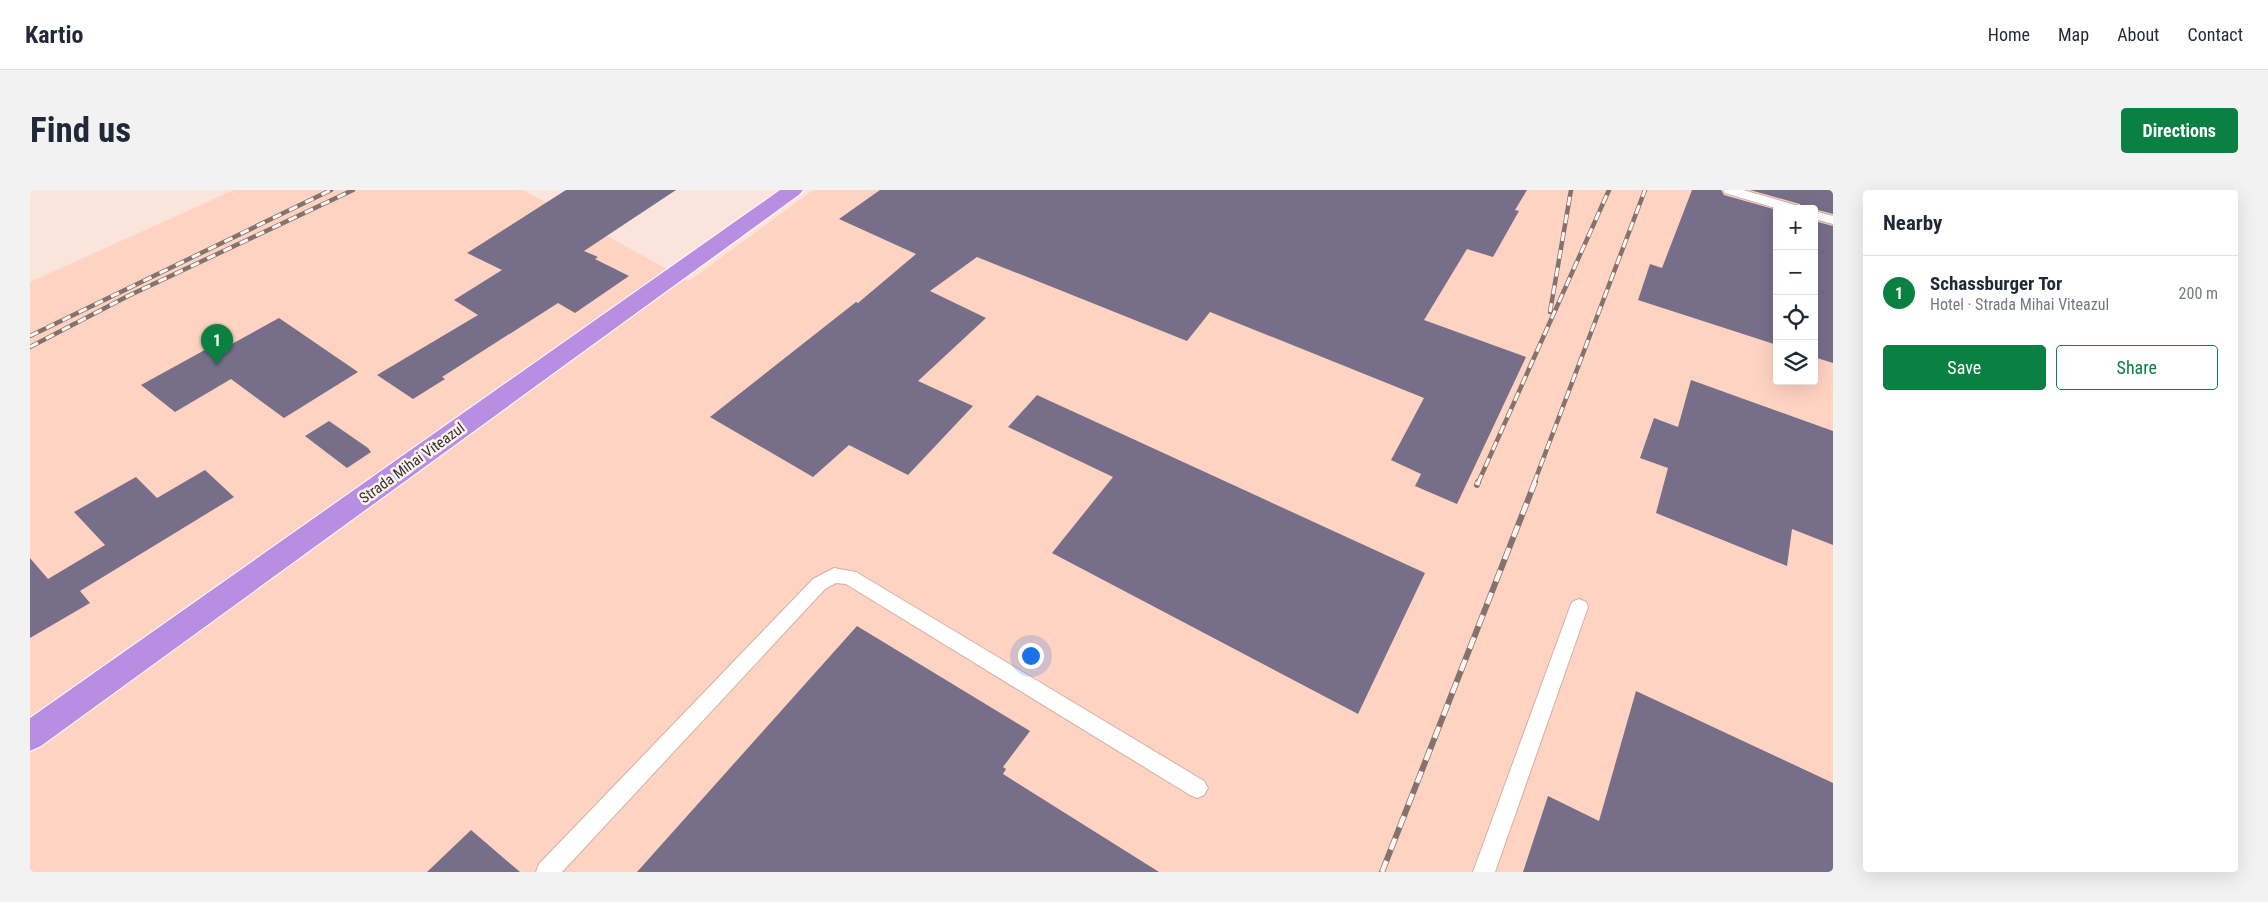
<!DOCTYPE html>
<meta charset="utf-8">
<style>
:root{--surface:#fff;--page:#f2f2f3;--text:#1f2937;--muted:#747a83;--line:#e0e1e3;--accent:#0b8043}
body{margin:0;font-family:"Roboto Condensed",sans-serif;background:var(--page);color:var(--text)}
.controls{position:absolute;right:15px;top:15px;display:grid;overflow:hidden;border-radius:5px;box-shadow:0 5px 20px #0002}
.controls button{width:45px;height:45px;display:grid;place-items:center;padding:0;border:0;border-bottom:1px solid var(--line);background:var(--surface);color:var(--text);font:25px sans-serif}
.you{position:absolute;left:1000px;top:465px;width:18px;height:18px;margin:-12px;border:4px solid #fff;border-radius:50%;background:#1a73e8;box-shadow:0 0 0 8px #1a73e833}
.badge{display:grid;place-items:center;width:32px;height:32px;border-radius:50%;background:var(--accent);color:#fff;font-size:16px;font-weight:700}
.pin{position:absolute;translate:-50% -41px;filter:drop-shadow(0 1px 2px #0008)}
.pin::after{content:'';position:absolute;top:26px;width:18px;height:15px;background:inherit;clip-path:polygon(0 0,100% 0,50% 100%)}
.list{margin:0;padding:0;list-style:none}
h2{display:flex;justify-content:space-between;align-items:center;height:65px;margin:0;padding:0 20px;font-size:21px}
h2 small{font-size:16px;font-weight:400;color:var(--muted)}
.list li{display:grid;grid-template-columns:32px 1fr auto;gap:15px;align-items:center;box-sizing:border-box;height:75px;padding:0 20px;border-top:1px solid var(--line)}
.list b{display:block;font-size:19px;white-space:nowrap}
.list p{margin:0;font-size:16px;white-space:nowrap;color:var(--muted)}
.list em{font-size:16px;font-style:normal;color:var(--muted)}
.actions{display:flex;gap:10px;padding:15px 20px}
.actions a{flex:1;padding:11px 0;border:1px solid var(--accent);border-radius:5px;text-align:center;font-size:18px;color:var(--accent)}
.actions .main{background:var(--accent);color:#fff}
.icon{flex:none;width:28px;height:28px;fill:none;stroke:currentColor;stroke-width:2;stroke-linecap:round;stroke-linejoin:round}
.map{position:relative;flex:none;width:1803px;height:682px;overflow:hidden;border-radius:5px}
header{display:flex;align-items:center;gap:30px;box-sizing:border-box;height:70px;padding:0 25px;background:var(--surface);border-bottom:1px solid var(--line)}
header strong{font-size:24px}
nav{display:flex;gap:28px;margin-inline-start:auto;font-size:18px}
.intro{display:flex;align-items:center;justify-content:space-between;box-sizing:border-box;height:120px;padding:0 30px}
h1{margin:0;font-size:35px}
.button{padding:12px 22px;border-radius:5px;background:var(--accent);color:#fff;font-size:18px;font-weight:700}
main{display:flex;gap:30px;padding:0 30px}
aside{flex:1;background:var(--surface);border-radius:5px;box-shadow:0 5px 20px #0002}
.map>svg:first-child{display:block}
</style>
<header>
<strong>Kartio</strong>
<nav><a>Home</a><a>Map</a><a>About</a><a>Contact</a></nav>
</header>
<div class="intro"><h1>Find us</h1><a class="button">Directions</a></div>
<main>
<div class="map">
<svg width="1803" height="682" viewBox="0 0 1803 682">
<rect width="100%" height="100%" fill="#fae4dc"/>
<!-- built -->
<path fill="#fed3c2" fill-rule="evenodd" d="M204,0h289l166,91 124,-91h1020v682h-1803v-590zM1747,19h37v172h-37z"/>
<!-- building -->
<path fill="#776e8a" d="M536,0h110l-92,61 14,6 -3,2 34,17 -54,37 -17,-10 -116,74 3,2 -32,20 -36,-24 101,-60 -24,-15 48,-30 -35,-17z
M850,0h647l-12,20 4,1 -26,46 -26,-8 -43,71 102,37 -69,147 -42,-18 6,-12 -30,-14 33,-62 -214,-86 -23,29 -210,-84 -47,34 56,27 -68,63 55,25 -65,69 -59,-30 -36,32 -103,-60 146,-115 2,1 58,-49 -77,-35z
M1662,0h29l3,5 53,15v135l-139,-45 12,-36 12,4z
M1720,0h83v24l-19,-5h-12l-2,-5z
M1784,31l19,5v137l-19,-6z
M249,128l79,54 -74,46 -53,-39 -56,33 -34,-27 82,-45 7,5z
M1661,190l142,51v114l-41,-16 -5,37 -131,-53 12,-45 -28,-10 14,-40 24,9z
M1007,205l388,178 -67,141 -306,-161 61,-76 -105,-50z
M299,231l39,27 3,4 -24,16 -42,-32z
M175,280l29,27 -154,94 10,12 -60,35v-80l18,21 57,-34 -31,-33 62,-35 21,21z
M827,436l173,105 -27,36 3,2 -3,5 156,98h-522z
M1606,501l197,92v89h-310l25,-76 51,25z
M441,640l49,42h-93z"/>
<g fill="none" stroke-linecap="round" stroke-linejoin="round">
<defs>
<path id="lane" d="M1693,0h20l56,16 1,3h-21l-54,-16z
M1784,21l19,5v8l-19,-5z
M804,378l22,4 348,209 4,7 -4,7 -7,3 -7,-3 -344,-211 -10,-1 -11,6 -263,283h-26l3,-8 274,-285z
M1549,409l7,3 2,5 -93,265h-22l97,-265 2,-5z"/>
<path id="highway" d="M750,0h23l-3,4 -759,552 -11,5v-33z"/>
</defs>
<!-- lane casing -->
<use href="#lane" stroke="#d3b0a4" stroke-width="2"/>
<!-- highway casing -->
<use href="#highway" stroke="#fff" stroke-width="2"/>
<!-- lane -->
<use href="#lane" fill="#fff" fill-rule="evenodd"/>
<!-- highway -->
<use href="#highway" fill="#b78ee2" fill-rule="evenodd"/>
<defs>
<path id="rail-far1" d="M1520,122l21,-122
M0,146l301,-146
M0,157l98,-51 225,-106
M1448,293l131,-293
M1504,293l111,-293"/>
<path id="rail" d="M1447,295l1,-3
M1352,682l153,-390"/>
</defs>
<!-- rail-far1 casing -->
<use href="#rail-far1" stroke="#84736d" stroke-width="4.5"/>
<!-- rail casing -->
<use href="#rail" stroke="#84736d" stroke-width="6"/>
<!-- rail-far1 -->
<use href="#rail-far1" stroke="#fcf5f2" stroke-width="3" stroke-dasharray="9" stroke-linecap="butt"/>
<!-- rail -->
<use href="#rail" stroke="#fcf5f2" stroke-width="4.5" stroke-dasharray="12" stroke-linecap="butt"/>
</g>
<g text-anchor="middle" dominant-baseline="central" stroke-width="5" stroke-linejoin="round" paint-order="stroke">
<!-- street labels -->
<g font-size="15" fill="#3b2d28" stroke="#fcf5f2">
<text transform="translate(382 273) rotate(-36)">Strada Mihai Viteazul</text>
</g>
</g>
</svg>
<div class="controls">
<button>+</button>
<button>−</button>
<button><svg class="icon" aria-label="locate" viewBox="0 0 24 24"><circle cx="12" cy="12" r="6"/><path d="M12 2v4M12 18v4M2 12h4M18 12h4"/></svg></button>
<button><svg class="icon" aria-label="layers" viewBox="0 0 24 24"><path d="M12 4l9 5-9 5-9-5zM3 14l9 5 9-5"/></svg></button>
</div>
<div class="you"></div>
<div class="pin badge" style="left:187px;top:175px">1</div>
</div>
<aside>
<h2>Nearby<small></small></h2>
<ul class="list">
<li><span class="badge">1</span><div><b>Schassburger Tor</b><p>Hotel · Strada Mihai Viteazul</p></div><em>200 m</em></li>
</ul>
<div class="actions"><a class="main">Save</a><a>Share</a></div>
</aside>
</main>
